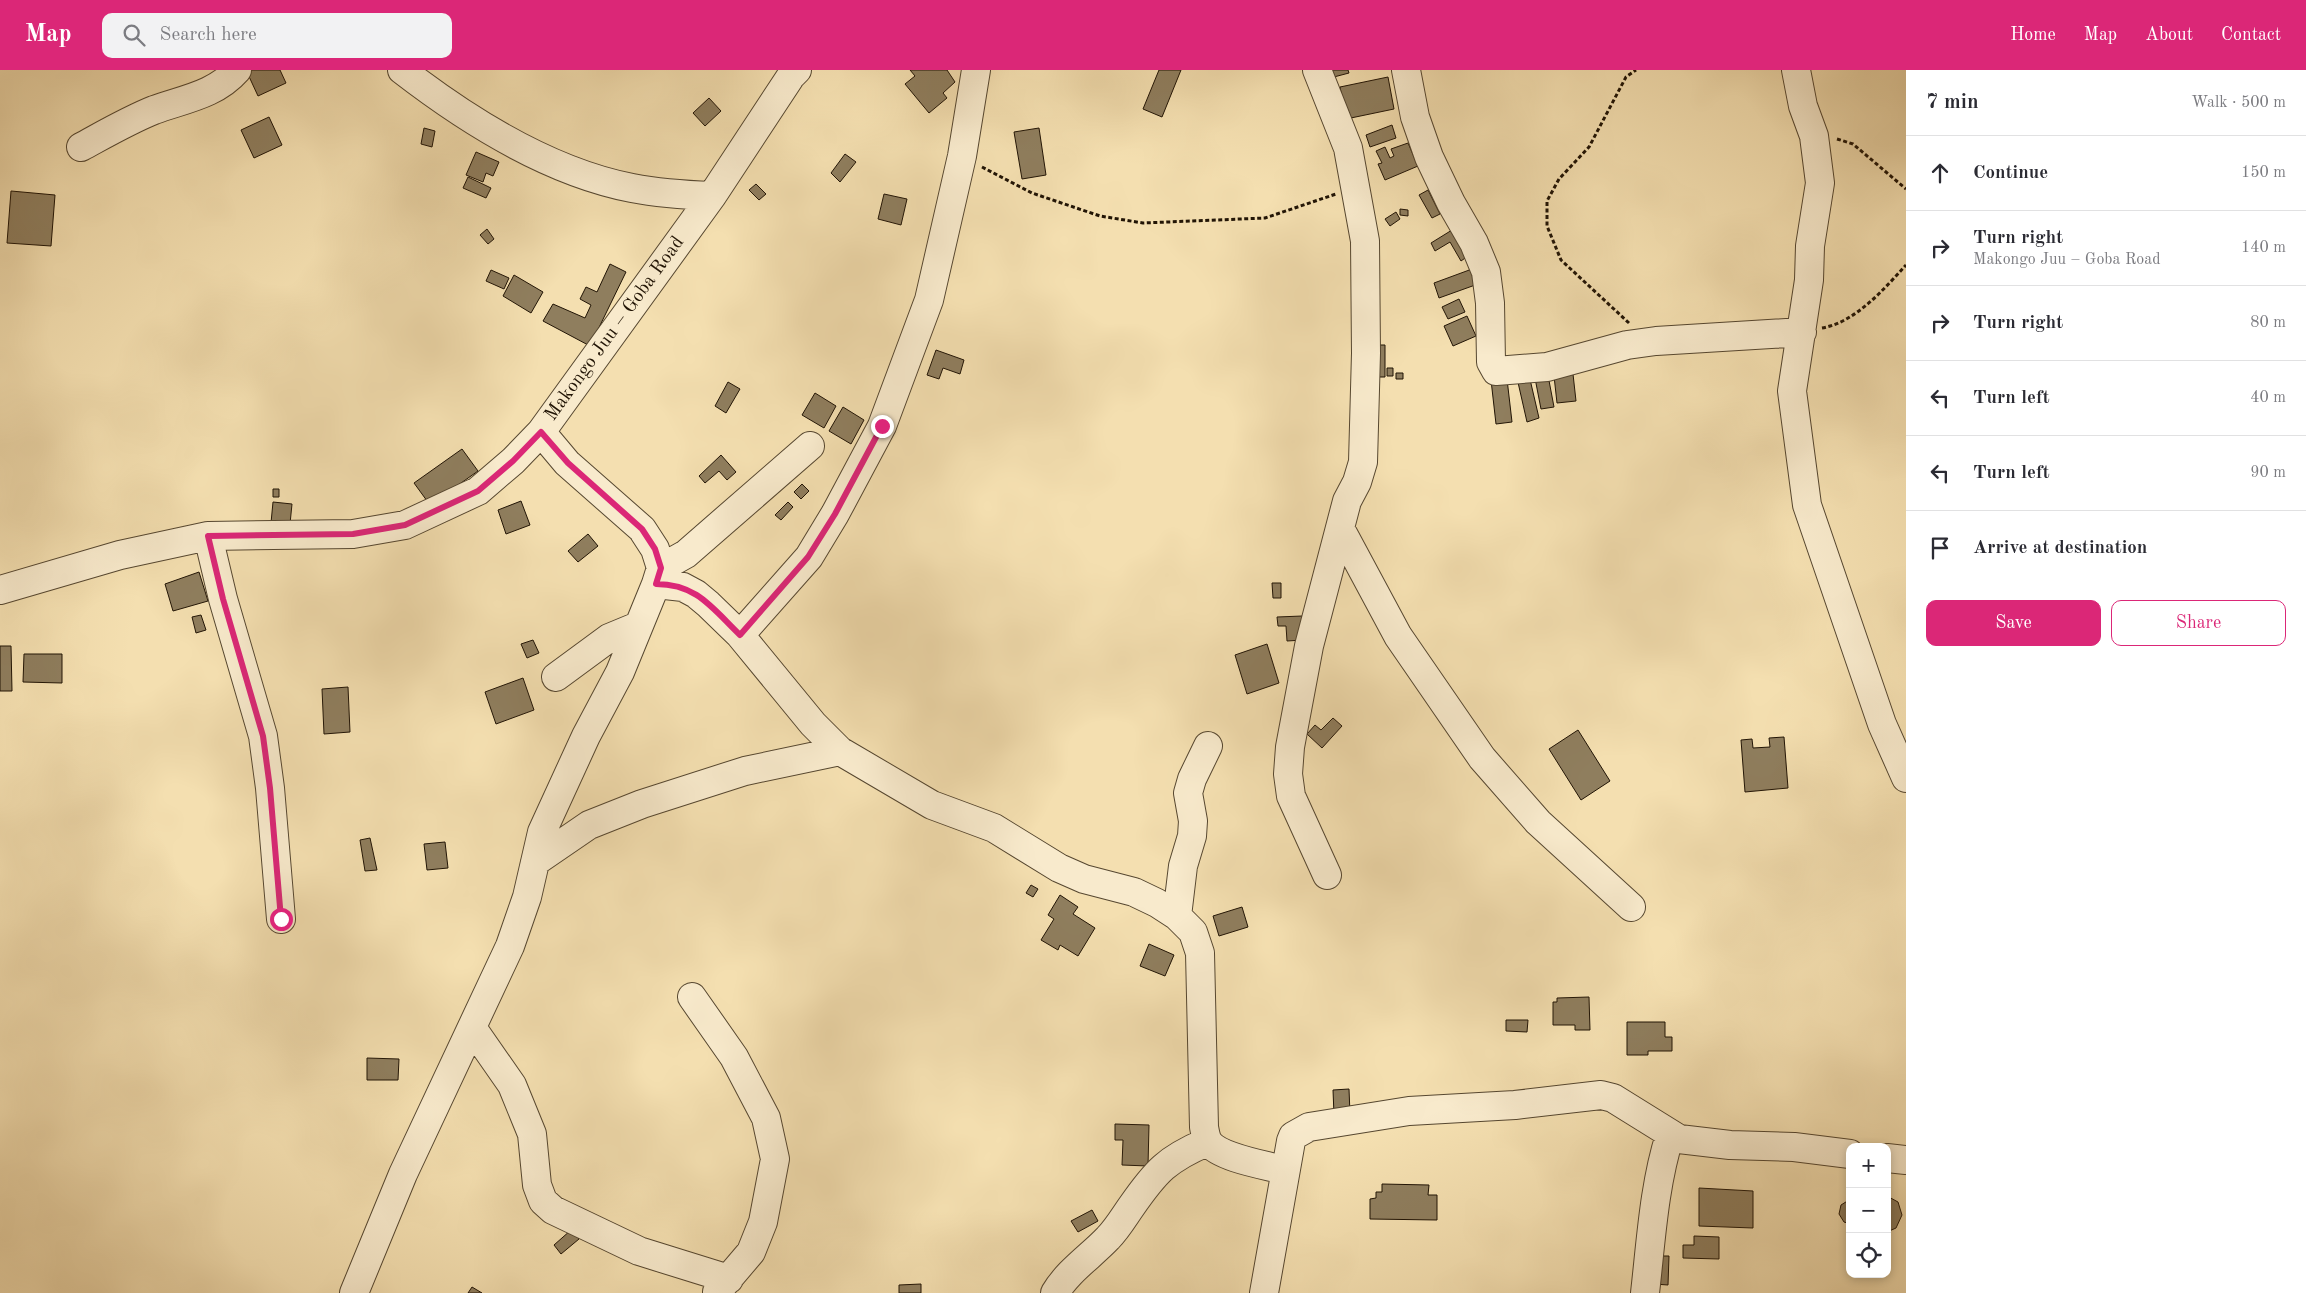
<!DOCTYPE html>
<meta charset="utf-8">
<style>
:root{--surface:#fff;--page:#f2f2f3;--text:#2b2b33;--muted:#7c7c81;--line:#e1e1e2;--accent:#db2777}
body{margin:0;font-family:"Old Standard TT",serif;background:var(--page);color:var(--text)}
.controls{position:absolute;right:15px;bottom:15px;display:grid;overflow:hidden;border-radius:10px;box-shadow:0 2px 8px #0003}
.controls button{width:45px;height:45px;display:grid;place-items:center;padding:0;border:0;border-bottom:1px solid var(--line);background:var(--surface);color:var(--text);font:25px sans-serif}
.stop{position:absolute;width:15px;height:15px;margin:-11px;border:4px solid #db2777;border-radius:50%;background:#fff}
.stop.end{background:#db2777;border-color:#fff;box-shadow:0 1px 5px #0008}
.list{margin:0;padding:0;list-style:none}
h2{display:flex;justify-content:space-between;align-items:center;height:65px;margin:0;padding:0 20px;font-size:21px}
h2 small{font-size:16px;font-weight:400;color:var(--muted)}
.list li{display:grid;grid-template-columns:32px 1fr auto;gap:15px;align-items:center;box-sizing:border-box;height:75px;padding:0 20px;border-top:1px solid var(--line)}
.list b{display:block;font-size:19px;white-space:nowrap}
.list p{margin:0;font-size:16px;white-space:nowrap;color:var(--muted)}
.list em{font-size:16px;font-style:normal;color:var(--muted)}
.actions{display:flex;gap:10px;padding:15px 20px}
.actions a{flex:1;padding:11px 0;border:1px solid var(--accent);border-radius:10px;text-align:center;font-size:18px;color:var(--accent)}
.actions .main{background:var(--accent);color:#fff}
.icon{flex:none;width:28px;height:28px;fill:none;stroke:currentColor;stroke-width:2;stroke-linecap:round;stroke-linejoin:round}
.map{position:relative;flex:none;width:1906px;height:1223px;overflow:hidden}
header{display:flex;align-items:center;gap:30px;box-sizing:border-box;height:70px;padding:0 25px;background:var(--accent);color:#fff}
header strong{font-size:24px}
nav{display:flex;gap:28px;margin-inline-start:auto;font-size:18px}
.search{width:350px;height:45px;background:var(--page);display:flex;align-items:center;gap:12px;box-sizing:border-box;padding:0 18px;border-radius:10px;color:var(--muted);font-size:19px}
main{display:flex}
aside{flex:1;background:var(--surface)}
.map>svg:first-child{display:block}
</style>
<header>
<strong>Map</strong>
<div class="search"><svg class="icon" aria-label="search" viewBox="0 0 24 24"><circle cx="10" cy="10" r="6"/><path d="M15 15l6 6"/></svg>Search here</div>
<nav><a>Home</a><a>Map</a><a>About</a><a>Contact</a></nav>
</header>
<main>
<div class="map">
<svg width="1906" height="1223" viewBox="0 0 1906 1223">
<rect width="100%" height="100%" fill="#f4dfb0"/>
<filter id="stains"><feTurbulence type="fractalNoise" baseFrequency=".004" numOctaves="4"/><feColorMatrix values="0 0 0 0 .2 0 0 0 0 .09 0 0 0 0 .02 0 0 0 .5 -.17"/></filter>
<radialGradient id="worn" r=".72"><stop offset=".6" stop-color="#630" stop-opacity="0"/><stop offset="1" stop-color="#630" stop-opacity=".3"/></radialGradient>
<!-- building -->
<path fill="#8f7e5e" stroke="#211405" d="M246,0h34l6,13 -28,13z
M910,0h37l8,12 -12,11 4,5 -18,15 -24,-29 10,-8z
M1159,0h22l-19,47 -19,-8z
M1323,0h25l1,3 -19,5z
M1388,7l6,32 -48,10 -6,-32z
M709,28l12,13 -16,15 -12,-13z
M269,47l13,28 -28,13 -13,-28z
M1392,55l4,13 -26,9 -4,-12z
M424,58l11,3 -3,16 -11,-3z
M1039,58l7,47 -24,4 -8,-47z
M1408,73l10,23 -33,14 -7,-16 4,-1 -6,-12 9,-4 5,11 4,-2 -3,-7z
M476,82l23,10 -6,14 -7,-3 -3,9 -17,-7z
M845,84l11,8 -16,20 -9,-9z
M468,107l23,11 -5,10 -23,-10z
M756,114l10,10 -7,6 -10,-10z
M1428,120l12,24 -8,4 -13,-23z
M11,121l44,4 -4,51 -44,-3z
M884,124l23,5 -6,26 -23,-6z
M1400,139l8,1v6l-8,-1z
M1396,142l4,7 -10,7 -5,-7z
M487,159l7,10 -6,5 -8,-9z
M1452,160l16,26 -7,5 -11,-19 -15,9 -4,-8z
M610,194l16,8 -36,74 -47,-25 10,-17 32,14 6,-13 -11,-6 6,-12 11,5z
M1472,199l6,15 -39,14 -5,-15z
M491,200l18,8 -5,11 -18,-8z
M514,205l29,17 -12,21 -28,-17z
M1459,229l6,13 -17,7 -6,-12z
M1467,246l9,20 -23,10 -9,-20z
M1376,275h9v32h-10z
M936,280l28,10 -4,14 -17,-6 -4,11 -12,-4z
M1572,295l4,36 -19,2 -4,-36z
M1387,298h6v8h-6z
M1547,300l7,37 -13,2 -7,-36z
M1396,303h7v6h-7z
M1529,305l10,43 -12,4 -10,-44z
M1507,309l5,43 -16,2 -5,-44z
M728,312l12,7 -14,24 -11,-7z
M815,323l21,13 -12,22 -22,-13z
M843,337l21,13 -13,24 -22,-13z
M462,379l16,22 -48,34 -16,-22z
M721,385l15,17 -9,8 -8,-9 -14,12 -6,-7z
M802,414l7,7 -8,8 -7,-7z
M273,419h6v8h-6z
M521,431l9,24 -24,9 -8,-24z
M273,432l19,2 -2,20 -19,-1z
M788,432l5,5 -12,13 -6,-5z
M588,464l10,12 -20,16 -10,-11z
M199,502l9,29 -35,10 -8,-27z
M1272,513h9v15h-8z
M201,545l5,15 -10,3 -4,-16z
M1302,546l1,24 -16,1 -1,-15h-8l-1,-9z
M533,570l6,13 -12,5 -6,-14z
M1267,574l12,39 -32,11 -12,-39z
M0,576h11l1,45h-12z
M24,584h38v29l-39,-1z
M523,608l11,32 -38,14 -11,-32z
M348,617l2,45 -26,2 -2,-45z
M1333,648l9,8 -20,22 -15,-14 8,-9 6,5z
M1578,660l32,51 -29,19 -32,-51z
M1784,667l4,51 -43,4 -4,-52 11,-1 1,9 17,-1 -1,-9z
M370,768l7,32 -12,1 -5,-31z
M445,772l3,26 -21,2 -3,-26z
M1031,815l7,4 -5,8 -7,-4z
M1060,825l18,12 -5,7 22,14 -17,28 -18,-11 -2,5 -17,-10 13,-21 -6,-4z
M1242,837l6,20 -29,9 -6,-20z
M1149,874l25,11 -9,21 -25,-10z
M1589,927l1,33h-15v-5h-22v-23h4v-4z
M1506,950h22l-1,12 -21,-1z
M1627,952h38v15h7v14h-24v4h-21z
M367,988l32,1 -1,21h-31z
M1349,1019l1,25 -16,1 -1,-25z
M1115,1054l34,1 -1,41 -26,-1 1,-25h-8z
M1382,1114l47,1 -1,10h9v25l-67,-1v-20l6,-1v-6h6z
M1699,1118l54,3v37l-54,-2z
M1887,1126l11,6 4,13 -6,13 -9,4z
M1849,1130h1v24l-6,-2 -5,-8 2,-9z
M1092,1140l6,11 -20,11 -7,-11z
M571,1160l8,9 -18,15 -7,-9z
M1694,1166l25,1v22l-36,-1v-13h11z
M1654,1186h15l-1,29 -14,-1z
M921,1214v9h-22v-8z
M472,1217l10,6h-14z"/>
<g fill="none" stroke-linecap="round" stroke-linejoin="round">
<defs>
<path id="minor" d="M402,0c66,51 147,102 230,118 26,5 53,7 80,8
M1317,0l31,78 17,93 1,112 -3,109 -6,20 -10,19 -38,145 -19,101 -2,27 3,22 36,79
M1406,0l9,47 14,40 22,46 23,40 12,29 4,31 1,59 5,9 51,-4 80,-22 29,-4 146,-9
M1796,0l7,36 11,30 6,47 -10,63 -1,34 -17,111 15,114 75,219 24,54
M81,77c24,-13 48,-27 73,-37 30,-11 61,-15 83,-40
M1340,458l58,108 84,122 56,64 93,85
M208,466l15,63 40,137 7,52 11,131
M661,498l25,-14 124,-108
M656,514l27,3 13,7 12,10 32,31 73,89 27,27 92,54 62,23 65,40 25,11 50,13 23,11 20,13 16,16 7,21 4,174c1,5 2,12 5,16 12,15 56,22 75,27
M0,520l120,-35 88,-19 145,-2 52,-9 73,-34 35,-30 28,-29 171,-236 79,-120 6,-6
M740,565l69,-78 26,-43 47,-88 47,-126 33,-144 14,-86
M556,607l53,-39 29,-12
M535,792l54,-37 53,-21 103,-33 95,-20
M1177,846l6,-50 9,-30 1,-15 -5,-28 4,-14 16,-33
M692,927l42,60 32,61 9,41 -12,63 -12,30 -34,40
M473,959l39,56 20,49 5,51 6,16 10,9 86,41 90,28
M1887,1088l19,2
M354,1223l49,-119 107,-228 17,-49 15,-65 44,-96 34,-64 36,-88 5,-16 -6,-19 -13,-20 -75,-66 -26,-31
M1055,1223c13,-22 36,-37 53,-55 9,-9 16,-21 23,-31 25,-36 36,-48 76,-65
M1264,1223l27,-152 2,-5 16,-9 100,-16 106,-6 86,-10 12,3 66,41 51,6 64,2 56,7
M1645,1223c6,-52 9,-108 25,-158"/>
</defs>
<!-- minor casing -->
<use href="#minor" stroke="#564730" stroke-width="30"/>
<!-- path -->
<path stroke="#211405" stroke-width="3" stroke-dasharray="4 2.5" stroke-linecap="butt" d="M1837,69l16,5 53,45
M982,97l50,26 68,23 43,7 122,-5 71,-24
M1629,253l-68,-63 -14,-34v-25l12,-22 30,-32 37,-70 10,-7
M1822,258c34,-6 62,-39 84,-63"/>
<!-- minor -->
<use href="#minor" stroke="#f8eacc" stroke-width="28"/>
</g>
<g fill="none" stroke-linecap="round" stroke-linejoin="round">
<!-- route -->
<path stroke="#db2777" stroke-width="6" d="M281,849l-11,-131 -7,-52 -40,-137 -15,-63 145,-2 52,-9 73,-34 35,-30 28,-29 27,31 74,66 13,20 6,19 -5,16c41,0 56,24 84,51l68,-78 27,-43 47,-88"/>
</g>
<g text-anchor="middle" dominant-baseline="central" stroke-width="4.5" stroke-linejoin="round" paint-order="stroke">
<!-- street labels -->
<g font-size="19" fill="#211405" stroke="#f8eacc">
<text transform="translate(615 259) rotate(-54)">Makongo Juu – Goba Road</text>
</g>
</g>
<rect width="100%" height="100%" filter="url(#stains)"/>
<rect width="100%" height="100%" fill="url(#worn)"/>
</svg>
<div class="controls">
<button>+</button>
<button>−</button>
<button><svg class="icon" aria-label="locate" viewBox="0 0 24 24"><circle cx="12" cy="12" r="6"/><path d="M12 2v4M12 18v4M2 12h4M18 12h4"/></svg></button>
</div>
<div class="stop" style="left:281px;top:849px"></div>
<div class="stop end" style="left:882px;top:356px"></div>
</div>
<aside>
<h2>7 min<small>Walk · 500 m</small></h2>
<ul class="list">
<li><svg class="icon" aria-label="ahead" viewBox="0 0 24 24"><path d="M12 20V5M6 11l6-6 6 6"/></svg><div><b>Continue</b></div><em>150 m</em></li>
<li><svg class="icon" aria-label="right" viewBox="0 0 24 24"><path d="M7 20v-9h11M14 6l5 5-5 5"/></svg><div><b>Turn right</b><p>Makongo Juu – Goba Road</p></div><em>140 m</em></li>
<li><svg class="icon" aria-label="right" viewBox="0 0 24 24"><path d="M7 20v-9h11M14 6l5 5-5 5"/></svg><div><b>Turn right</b></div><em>80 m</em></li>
<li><svg class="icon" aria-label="left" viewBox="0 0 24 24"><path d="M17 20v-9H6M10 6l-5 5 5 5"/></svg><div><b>Turn left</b></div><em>40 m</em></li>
<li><svg class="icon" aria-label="left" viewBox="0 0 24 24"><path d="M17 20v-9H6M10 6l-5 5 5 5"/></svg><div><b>Turn left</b></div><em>90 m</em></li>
<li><svg class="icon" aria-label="arrive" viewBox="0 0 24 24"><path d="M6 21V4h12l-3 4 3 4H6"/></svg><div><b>Arrive at destination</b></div></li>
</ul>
<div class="actions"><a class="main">Save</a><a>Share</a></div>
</aside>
</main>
